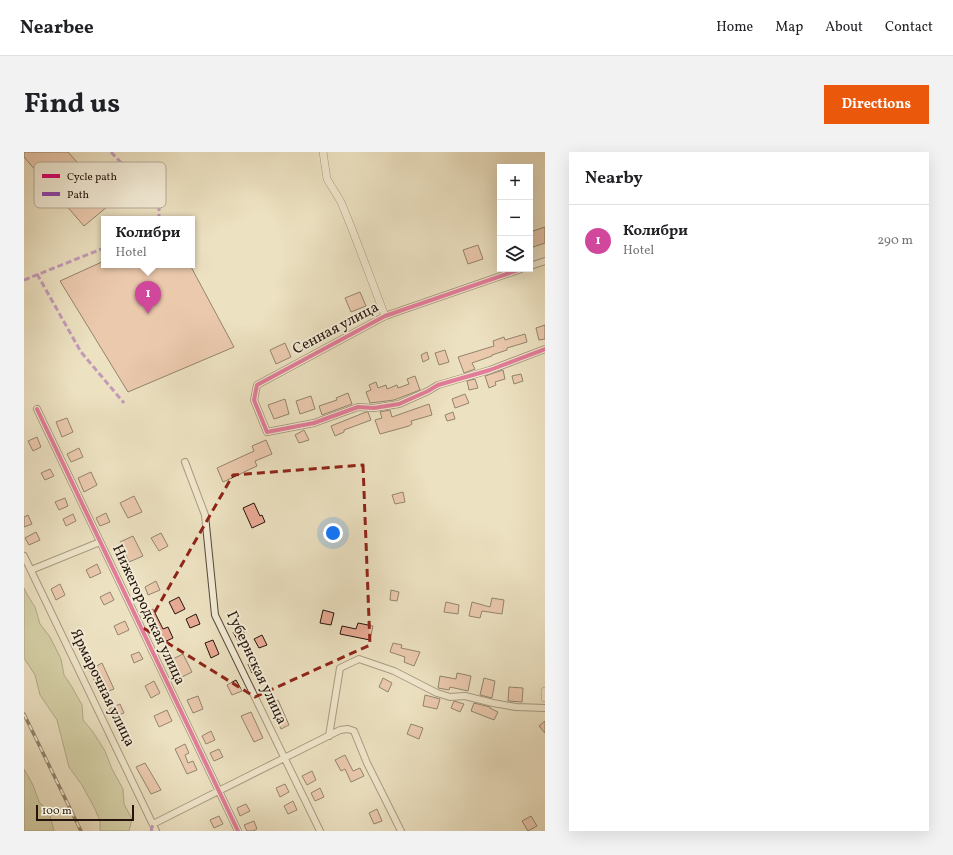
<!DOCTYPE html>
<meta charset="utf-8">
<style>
:root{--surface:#fff;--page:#f2f2f2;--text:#202124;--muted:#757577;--line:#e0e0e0;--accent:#ea580c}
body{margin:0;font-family:Vollkorn,serif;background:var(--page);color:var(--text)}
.controls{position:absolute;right:12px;top:12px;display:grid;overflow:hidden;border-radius:0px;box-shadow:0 4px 16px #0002}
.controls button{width:36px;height:36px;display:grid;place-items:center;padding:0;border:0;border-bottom:1px solid var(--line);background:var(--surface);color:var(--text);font:20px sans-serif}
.scale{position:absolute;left:12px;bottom:10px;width:98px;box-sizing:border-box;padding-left:4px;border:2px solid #24140b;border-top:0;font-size:11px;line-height:14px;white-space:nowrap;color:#24140b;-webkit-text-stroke:3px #f3ecd7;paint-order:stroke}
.you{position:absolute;left:309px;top:381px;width:14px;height:14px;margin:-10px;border:3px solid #fff;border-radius:50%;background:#1a73e8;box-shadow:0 0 0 6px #1a73e833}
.badge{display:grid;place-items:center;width:26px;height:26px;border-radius:50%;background:var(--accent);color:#fff;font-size:13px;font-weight:700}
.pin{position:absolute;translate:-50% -33px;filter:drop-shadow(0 1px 2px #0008)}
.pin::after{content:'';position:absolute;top:21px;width:14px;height:12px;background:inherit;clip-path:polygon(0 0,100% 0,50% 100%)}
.popup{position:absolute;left:77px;top:64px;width:94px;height:52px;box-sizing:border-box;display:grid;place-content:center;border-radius:0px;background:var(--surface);filter:drop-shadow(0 1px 3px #0005);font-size:13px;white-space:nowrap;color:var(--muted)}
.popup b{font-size:15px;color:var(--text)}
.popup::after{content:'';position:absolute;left:50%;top:100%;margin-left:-8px;border:8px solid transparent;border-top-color:var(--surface)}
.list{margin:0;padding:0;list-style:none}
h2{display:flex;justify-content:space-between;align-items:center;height:52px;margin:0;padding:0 16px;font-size:17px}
h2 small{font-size:13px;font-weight:400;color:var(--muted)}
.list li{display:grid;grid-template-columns:26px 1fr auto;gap:12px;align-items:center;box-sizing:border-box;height:72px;padding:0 16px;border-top:1px solid var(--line)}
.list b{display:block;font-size:15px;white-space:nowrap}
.list p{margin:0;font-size:13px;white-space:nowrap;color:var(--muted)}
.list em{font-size:13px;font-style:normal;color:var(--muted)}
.icon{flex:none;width:22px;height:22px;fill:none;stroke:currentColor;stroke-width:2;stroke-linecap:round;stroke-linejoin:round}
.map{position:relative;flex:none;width:521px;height:679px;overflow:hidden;border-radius:0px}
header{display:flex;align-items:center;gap:24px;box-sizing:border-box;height:56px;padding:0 20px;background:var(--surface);border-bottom:1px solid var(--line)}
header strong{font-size:19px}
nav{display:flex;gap:22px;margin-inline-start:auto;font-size:14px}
.intro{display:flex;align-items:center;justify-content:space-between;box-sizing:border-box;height:96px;padding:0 24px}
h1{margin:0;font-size:28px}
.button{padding:10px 18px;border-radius:0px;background:var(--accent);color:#fff;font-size:14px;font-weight:700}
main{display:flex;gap:24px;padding:0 24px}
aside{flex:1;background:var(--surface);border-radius:0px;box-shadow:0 4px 16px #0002}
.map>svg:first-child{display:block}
</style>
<header>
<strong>Nearbee</strong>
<nav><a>Home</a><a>Map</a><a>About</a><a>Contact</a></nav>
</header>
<div class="intro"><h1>Find us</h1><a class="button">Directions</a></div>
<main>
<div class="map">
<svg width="521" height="679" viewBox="0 0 521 679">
<rect width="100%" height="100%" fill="#ece1c1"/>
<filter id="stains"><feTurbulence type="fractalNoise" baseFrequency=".005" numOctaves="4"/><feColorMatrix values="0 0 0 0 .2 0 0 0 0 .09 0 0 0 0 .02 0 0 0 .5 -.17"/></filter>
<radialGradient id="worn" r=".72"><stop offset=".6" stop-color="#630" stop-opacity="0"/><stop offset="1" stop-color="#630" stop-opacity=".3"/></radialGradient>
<!-- green -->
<path fill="#bdc18f" stroke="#706a4d" d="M0,436l4,8 7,11 5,17 10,13 11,22 3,16 8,12 10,18 1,15 10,12 12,19 7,18 11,20 1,15 8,15 -3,12h-29v-10l-5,-12 -13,-24 -13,-18 -12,-47 -17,-25 -5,-20 -11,-17z
M0,617l9,16 6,17 10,10 5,19h-30z"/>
<!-- building -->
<path fill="#e8aa94" stroke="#24140b" d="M0,0h44l45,50 -29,24 -60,-69z
M521,75v16l-15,5v-16z
M454,93l5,14 -15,5 -5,-14z
M80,109v4h86l44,82 -106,45 -68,-111z
M336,140l6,14 -15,6 -6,-14z
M521,173v14l-6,1 -3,-12z
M501,182l2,8 -20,6v2l-15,5v1l-20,7 3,6 -11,4 -6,-16 36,-11 -1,-5 11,-4 1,3z
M261,191l6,14 -15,7 -6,-14z
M421,198l4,12 -10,3 -4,-12z
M403,200l2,7 -6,3 -2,-7z
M479,218l2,9 -10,3 1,3 -7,3 -4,-12z
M497,222l2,7 -9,3 -2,-8z
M391,224l5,14 -26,10 -24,3 -4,-11 5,-2 -2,-5 7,-3 2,6 8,-3 1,4 10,-4 1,3 11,-4 -2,-5z
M451,227l3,9 -9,2 -2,-9z
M324,241l4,11 -30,11 -3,-9 18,-6 -1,-2z
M441,242l4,9 -14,5 -3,-9z
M287,244l4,13 -15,5 -4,-13z
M261,247l4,15 -15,5 -6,-14z
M405,252l3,11 -21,6 1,3 -3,2 -29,8 -5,-14 7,-2 -2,-6 10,-2 2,7z
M342,260h2l3,8 -27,10v2l-9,4 -4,-10z
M429,260l2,7 -8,2 -2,-6z
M43,266l6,14 -11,5 -6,-15z
M280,278l5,10 -10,3 -4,-8z
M13,285l4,10 -8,4 -5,-10z
M242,288l6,14 -17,7 2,5 -34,16 -6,-14 37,-17 -2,-5z
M55,296l4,9 -12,5 -4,-8z
M26,317l4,7 -9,4 -4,-7z
M67,320l6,13 -13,7 -6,-14z
M379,340l2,10 -10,2 -3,-9z
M110,344l8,16 -14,6 -8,-15z
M41,346l3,8 -9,4 -4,-8z
M230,351l6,13 2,-1 3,7 -13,6 -9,-20z
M82,361l4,9 -10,4 -4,-8z
M49,362l3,7 -10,5 -3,-7z
M4,363l4,9 -8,3v-10z
M12,380l4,8 -11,5 -4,-7z
M137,381l7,13 -9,5 -8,-13z
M109,384l10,20 -14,6 -9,-20z
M73,412l4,9 -11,5 -4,-8z
M132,429l4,9 -12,5 -3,-8z
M36,432l5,11 -9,5 -5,-11z
M367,438l8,2 -2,9 -7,-1z
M86,440l4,8 -10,5 -4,-8z
M155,445l6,12 -10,5 -6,-12z
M468,446l12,2 -2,14 -20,-3 -2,7 -11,-2 3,-14 18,5z
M422,450l13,3 -1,9 -14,-2z
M129,457l10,20 5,-2 5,11 -13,6 -8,-16 -2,1 -8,-15z
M299,458l11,3 -3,12 -11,-2z
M172,462l4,10 -10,4 -4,-9z
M101,469l4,9 -11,5 -4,-9z
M334,471l15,3 -3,14 -30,-6 2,-8 14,3z
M218,476l4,9 -8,4 -5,-9z
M238,483l5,10 -8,3 -5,-9z
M189,488l6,14 -8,4 -6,-15z
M369,491l9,2 -1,3 19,4 -6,14 -10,-4 1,-5 -15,-5z
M115,500l4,7 -9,4 -3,-8z
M159,502l9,18 -12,6 -4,-7 -2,1 -5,-11z
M233,508l4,9 -9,4 -4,-9z
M78,511l12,26 -13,5 -12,-24z
M433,521l14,3 -3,15 -18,-4 -1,3 -11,-2 2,-12 16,3z
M359,526l9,5 -4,9 -9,-5z
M460,526l11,3 -3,17 -12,-3z
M212,528l6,11 -10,4 -5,-10z
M130,529l6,12 -9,5 -6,-12z
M485,535l14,1 -1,14 -14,-1z
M401,543l15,4 -3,10 -14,-3z
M174,544l5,13 -10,4 -6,-13z
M254,548l11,25 -8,4 -12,-25z
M430,549l10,3 -4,8 -9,-4z
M450,551l16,4v1l8,4 -4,8 -23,-9z
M96,552l4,9 -11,4 -4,-8z
M143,558l5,11 -13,6 -5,-11z
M227,560l12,26 -9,4 -13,-26z
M521,569v12l-6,-7z
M387,572l12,4 -4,11 -12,-5z
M187,579l4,9 -9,4 -4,-8z
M161,592l4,9 -4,2 3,8 5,-2 4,9 -10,4 -12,-25z
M195,597l4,8 -9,4 -4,-8z
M321,603l8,16 7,-3 4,8 -13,6 -6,-13 -4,2 -6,-11z
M121,611l16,27 -10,4 -15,-27z
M288,619l4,9 -9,5 -5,-9z
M261,632l4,8 -9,5 -4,-9z
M296,636l4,9 -9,4 -4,-8z
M269,649l4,9 -9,4 -4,-8z
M222,652l4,7 -10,5 -3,-8z
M353,657l5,12 -8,3 -5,-11z
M195,664l4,8 -9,4 -4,-8z
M507,664l6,10 -9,5 -6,-10z
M230,669l3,8 -4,2h-6l-3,-6z"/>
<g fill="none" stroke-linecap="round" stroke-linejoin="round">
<defs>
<path id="minor" d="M506,114l15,-5
M497,117l-136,47 -128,69 -3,15 13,32 47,-9 44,-16 16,1 25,-4 29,-13 10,-6 52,-15 55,-21
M13,257l201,422
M161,310l20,53 10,100 105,216
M0,404l132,275
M7,418l69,-28
M305,584l11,-68 19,-9 35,12 43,22 13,4 15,-1 28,7 23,4 29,1
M129,672l187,-94 8,-1 6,2 13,32 34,68"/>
<path id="tertiary" d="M299,0l4,27 14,23 11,27 33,87
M521,539v7"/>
</defs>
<!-- minor casing -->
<use href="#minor" stroke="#564738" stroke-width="8"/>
<!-- tertiary casing -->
<use href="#tertiary" stroke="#564738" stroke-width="8"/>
<!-- minor -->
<use href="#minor" stroke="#f3ecd7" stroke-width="6"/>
<!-- tertiary -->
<use href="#tertiary" stroke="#f3ecd7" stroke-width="7"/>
<defs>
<path id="rail" d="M0,562l57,117"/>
</defs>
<!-- rail casing -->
<use href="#rail" stroke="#24140b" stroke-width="3.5"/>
<!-- rail -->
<use href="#rail" stroke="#f3ecd7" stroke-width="2" stroke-dasharray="6" stroke-linecap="butt"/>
<!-- quiet -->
<path stroke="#8e44ad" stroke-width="3" stroke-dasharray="6 3" stroke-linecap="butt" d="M87,0l48,51v16
M13,122l44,78 43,51
M0,128l80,-32
M127,679l2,-7"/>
<defs>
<path id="cycleway" d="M497,117l-136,47 -128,69 -3,15 13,32 47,-9 44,-16 16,1 25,-4 29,-13 10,-6 52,-15 55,-21
M13,257l201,422"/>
</defs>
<!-- cycleway casing -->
<use href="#cycleway" stroke="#f3ecd7" stroke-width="6"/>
<!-- cycleway -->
<use href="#cycleway" stroke="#d6006c" stroke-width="4"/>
</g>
<!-- marked area -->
<path d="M0 0H521V679H0ZM339,313l7,180 -115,52 -110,-68 88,-154z" fill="#ece1c1" fill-opacity=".55" fill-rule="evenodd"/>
<path fill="none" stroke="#8f2418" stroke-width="3" stroke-dasharray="8 5" stroke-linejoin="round" d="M339,313l7,180 -115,52 -110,-68 88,-154z"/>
<g text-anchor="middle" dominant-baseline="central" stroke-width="4" stroke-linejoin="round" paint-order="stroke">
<!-- street labels -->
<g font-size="15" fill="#24140b" stroke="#f3ecd7">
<text transform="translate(312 177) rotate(-28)">Сенная улица</text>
<text transform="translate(124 463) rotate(65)">Нижегородская улица</text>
<text transform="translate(232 516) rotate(65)">Губернская улица</text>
<text transform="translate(78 536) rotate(64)">Ярмарочная улица</text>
</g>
</g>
<!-- legend -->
<rect x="10" y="10" width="132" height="46" rx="6" fill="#f3ecd7" stroke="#b5ab9a" stroke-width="1"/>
<rect x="18" y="22" width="18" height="4" fill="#d6006c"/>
<rect x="18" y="40" width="18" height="4" fill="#8e44ad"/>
<g font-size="11" fill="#24140b">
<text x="43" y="28">Cycle path</text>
<text x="43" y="46">Path</text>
</g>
<rect width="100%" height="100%" filter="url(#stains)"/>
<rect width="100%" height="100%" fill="url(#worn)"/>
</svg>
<div class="controls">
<button>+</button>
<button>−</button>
<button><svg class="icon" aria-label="layers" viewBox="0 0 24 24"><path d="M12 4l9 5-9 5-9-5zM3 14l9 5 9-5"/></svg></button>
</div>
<div class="scale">100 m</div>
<div class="you"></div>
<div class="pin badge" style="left:124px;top:162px;background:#d1479c">1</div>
<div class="popup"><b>Колибри</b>Hotel</div>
</div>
<aside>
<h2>Nearby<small></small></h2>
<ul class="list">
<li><span class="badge" style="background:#d1479c">1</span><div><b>Колибри</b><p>Hotel</p></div><em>290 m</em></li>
</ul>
</aside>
</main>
